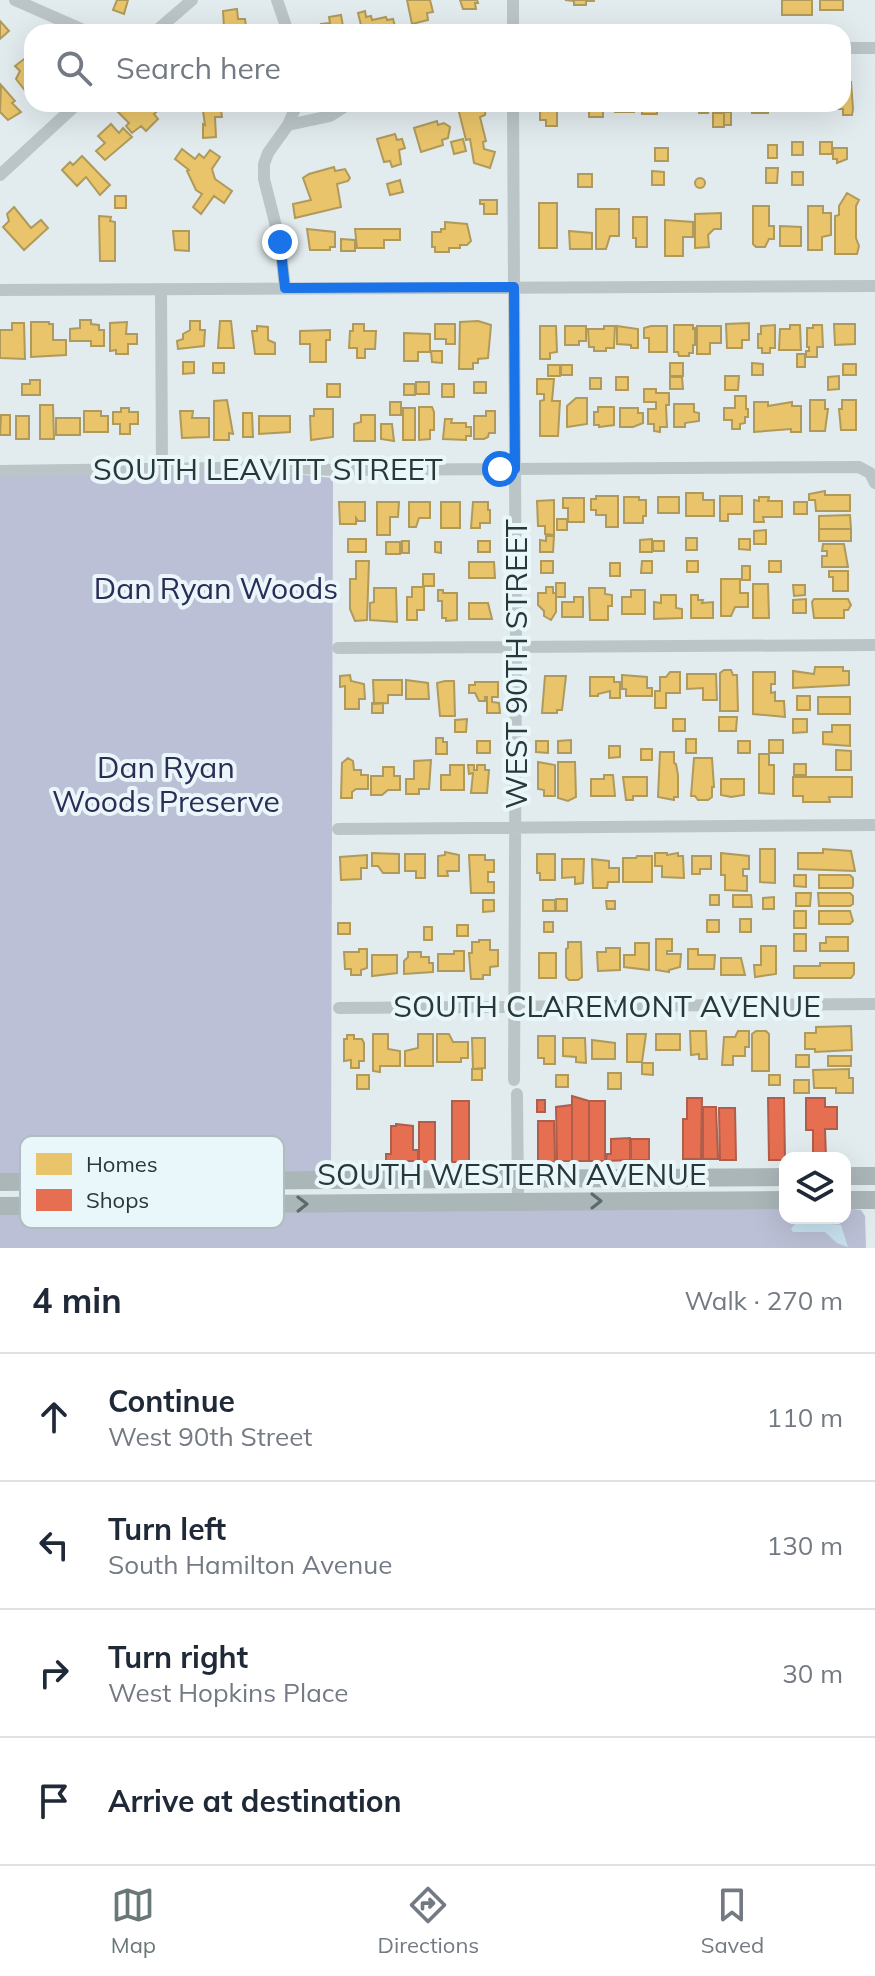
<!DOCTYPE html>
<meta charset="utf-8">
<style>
:root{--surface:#fff;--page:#f6f6f7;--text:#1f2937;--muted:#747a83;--line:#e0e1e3;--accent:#697778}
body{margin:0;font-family:Mulish,sans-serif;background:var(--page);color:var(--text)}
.controls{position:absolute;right:24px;bottom:24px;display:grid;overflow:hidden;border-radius:16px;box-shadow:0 8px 32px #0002}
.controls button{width:72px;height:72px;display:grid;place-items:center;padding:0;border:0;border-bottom:2px solid var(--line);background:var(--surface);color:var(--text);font:40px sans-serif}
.stop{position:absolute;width:24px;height:24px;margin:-18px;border:6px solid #1a73e8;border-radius:50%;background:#fff}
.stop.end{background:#1a73e8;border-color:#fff;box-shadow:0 2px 8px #0008}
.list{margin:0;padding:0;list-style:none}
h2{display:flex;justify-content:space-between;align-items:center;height:104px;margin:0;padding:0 32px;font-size:34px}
h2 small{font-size:26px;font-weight:400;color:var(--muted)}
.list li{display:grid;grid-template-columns:52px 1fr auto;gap:24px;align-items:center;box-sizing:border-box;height:128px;padding:0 32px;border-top:2px solid var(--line)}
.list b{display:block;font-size:30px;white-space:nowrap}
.list p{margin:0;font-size:26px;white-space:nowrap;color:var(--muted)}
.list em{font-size:26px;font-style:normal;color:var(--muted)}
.icon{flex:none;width:44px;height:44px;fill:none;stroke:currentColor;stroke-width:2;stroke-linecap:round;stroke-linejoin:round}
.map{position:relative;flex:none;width:875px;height:1248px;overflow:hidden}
.search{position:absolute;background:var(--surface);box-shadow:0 8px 32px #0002;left:24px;right:24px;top:24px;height:88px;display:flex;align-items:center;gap:20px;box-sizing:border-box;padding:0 28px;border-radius:24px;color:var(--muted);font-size:30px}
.sheet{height:616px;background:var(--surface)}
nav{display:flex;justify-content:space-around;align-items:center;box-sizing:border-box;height:112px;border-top:2px solid var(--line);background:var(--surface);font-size:22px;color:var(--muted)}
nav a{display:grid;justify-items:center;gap:4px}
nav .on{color:var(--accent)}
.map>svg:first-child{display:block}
</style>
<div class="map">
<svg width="875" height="1248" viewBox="0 0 875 1248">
<rect width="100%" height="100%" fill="#e2ebee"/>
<!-- green -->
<path fill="#bcc0d6" d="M284,473l49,5 -2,694 -331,2v-698z
M785,1208v10h60v-10l16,2 4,6 1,32h-866v-35z"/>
<!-- sand -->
<path fill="#c8e2ef" d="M807,1222l34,3 7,22 -11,-4 -12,-11h-32l-2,-3 4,-5z"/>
<!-- homes -->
<path fill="#e9c46a" stroke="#af9a5b" stroke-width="2" d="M117,0h11l-4,14 -11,-4z
M407,0h23l3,12 -6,1 1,7 -16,4z
M460,0h17l1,3h-3l1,6h-13z
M565,0h29v1h-8v4h-12v-4z
M782,0h30v15h-30z
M820,0h23v10h-23z
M237,9l1,10h7l2,13h-55l32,-4 -1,-17z
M365,11l1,6 5,-1 1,4 14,-3 1,3 6,-1 3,11 -27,2 -1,-4 -6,1 -4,-16z
M341,15l3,17h-22l-1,-8 9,-1 -1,-6z
M0,21l9,10 -9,8z
M32,53v35l-5,5 -11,-14 4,-8 -5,-5z
M851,82l2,27 -1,6h-9v-6h-5v-5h-3h8v-21z
M1,85l14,16 -3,2 9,9 -13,8 -8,-8z
M122,104l9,1 34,-1 -11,10 4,5 -12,12 -5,-5 -9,7 -6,-7 3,-3 -13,-13z
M202,104h23v6h-4l1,7h-7l1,20 -13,1v-14l2,1z
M457,104h29l-1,11 -5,2 6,24 -3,1 1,7 11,3 -5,16 -16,-5 -4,-24 -4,1z
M540,104h17v22h-11v-6h-6z
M564,104h20v3l-20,2z
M589,104h14v13h-14z
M615,104h20l-1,8h-19z
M642,104h15v10h-15z
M699,104h16v3h-5l-2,6h-9z
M752,104h16v9h-16z
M724,112h7v13h-7z
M713,113h11v14h-11z
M437,121l1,4 6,-2 6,4 -2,11 -6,2 1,5 -22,7 -7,-24z
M111,124l8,9 4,-5 9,9 -27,23 -9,-9 9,-8 -7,-7z
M395,134l2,6 5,-1 3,9 -6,2 2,14 -9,3 -2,-6 -6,1 -7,-23z
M463,139l3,12 -12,3 -3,-12z
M792,142h11v13h-11z
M820,142h12v12h-12z
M768,145h9v13h-9z
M655,148h13v13h-13z
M833,148h14v11l-10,4v-4h-4z
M182,149l13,10 4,-5 5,4 6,-8 10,7 -8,12 3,10 17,12 -8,12 -10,-7 -13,18 -8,-7 9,-13 -6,-4 -9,-19 2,-1 -14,-11z
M82,156l28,29 -10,10 -14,-18 -9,9 -15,-16 8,-8 3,3z
M334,167l1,4 10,-2 5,9 -2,3 -11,3 4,23 -46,11 -2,-14 18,-4 -8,-22 6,-4z
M766,168h12l-1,15h-11z
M652,171l12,1v13h-12z
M792,172h11v13h-11z
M578,174h14v13h-14z
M695 183a5 5 0 1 1 10 0a5 5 0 1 1-10 0Z
M400,180l3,12 -13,3 -3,-11z
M847,193l12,7 -3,6v32l3,8 -2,8h-22v-38l4,-1v-9z
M115,196h11v12h-11z
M480,200h17v14h-13v-10h-4z
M539,203h18v45h-18z
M753,206h16v20h5v13h-5l-4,8h-9l-3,-3z
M808,206h15v7h8v22l-9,2v13h-14z
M14,207l17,21 10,-8 7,8 -24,22 -21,-23 6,-6 -2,-7z
M596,209h23v27h-9l-4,13h-10z
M721,213v16h-7l-6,6 1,12 -14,1v-34z
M99,216l12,1 -1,4 5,1v39h-15z
M633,217h14v30h-11v-9h-3z
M665,220l28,2v15h-10v19h-18z
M445,222l22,2 4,17 -4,4h-7v3h-11v4h-14v-5h-3v-15h9v-3h4z
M780,226l21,1v19h-21z
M307,229l28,3v15h-5v3h-20z
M355,229h45v11h-16v8h-27z
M173,231h16v20l-14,-1z
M569,231l23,2v16h-22z
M341,239l14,1v11h-14z
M80,320h11v4l8,1v5h5v16h-13v-5h-21v-12l10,-1z
M190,321h10v9h5l-1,16 -26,3 -1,-8 6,-2v-5l7,-4z
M220,321h11l3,27h-16z
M478,321l13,4 -3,33 -10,1v4h-5v6h-14l1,-47z
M31,322h18v2h4v16h13v15l-35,2z
M127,322l-1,12h11v10h-9v10h-12v-4l-6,1v-28z
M12,323h12l1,36 -25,-1v-28h12z
M749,323v17h-7v8h-15l-1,-24z
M353,324h11v7h12l-1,18h-10v9h-8v-10h-8l1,-17h3z
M435,324h20v20h-9v-5h-11z
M834,324h21v20l-20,1z
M674,325h19v4l2,-1v17h-2v8h-4v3h-10l-1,-4h-4z
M775,325v23h-5v5h-8v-5h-4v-14h3v-8z
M790,325h10l1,25h-22l1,-21h10z
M813,325h9l1,22h-6v10h-11v-6h3v-4h-2v-19h6z
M257,326l11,1v13l7,3v11h-20l-3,-23h5z
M540,326h16l1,26 -7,1v6h-10z
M565,326h21v15h-7v4h-14z
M604,326h11l-1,22h-8v3h-12v-4h-5l-1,-18h16z
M617,326l21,3v19h-7v-3l-14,-1z
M651,326h16v26h-18v-14h-5v-10z
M697,326h24v17h-11v11h-13z
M330,330v10h-4v22h-16v-18h-10v-13z
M404,333l26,1v18h-12v9h-14z
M431,351h11v12l-10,-1z
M797,354h8v13h-8z
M183,362h11v11l-11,1z
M213,363h11v10h-11z
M670,363h13v13h-13z
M752,363l11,1v11h-11z
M843,364h13v11h-13z
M548,365h12v11h-12z
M561,365h11v10h-11z
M725,376h14l-1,14h-13z
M839,376v13l-11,1v-13z
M616,377h12v13h-12z
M670,377h12l1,12h-13z
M590,378h11v11h-11z
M537,379h17l-2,22h8l-2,35h-18v-35l4,-1v-6h-7z
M30,380h10v15h-18v-11h8z
M416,382h13v12h-13z
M474,382h12v11h-12z
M327,384h13v13h-13z
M404,384h11v11h-11z
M442,384h12v13h-12z
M644,389h12v4h13v12h-3l1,22h-7v5l-6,-1v-7h-6v-15h8v-7h-12z
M735,396h11v13h2v8h-3v6l-5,1v5h-8v-9h-8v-12h11z
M576,398h11v26l-20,3v-21z
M227,400l6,34 -4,-1v7h-15v-39z
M810,400h15v9h3l-3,22h-15z
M842,400h14v30h-15l-2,-21h3z
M390,402h11v13h-11z
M754,402h14v4l24,-4v4h9v26h-10v-3l-37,3z
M674,404h20v8l5,1v8l-14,2v4h-11z
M40,405h13l1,34h-14z
M419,407h13l2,5v18h-4v9l-11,1z
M598,407h16v18l-15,2v-2h-5v-13h4z
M121,408h8v4h9v12h-8v10h-10v-10h-7v-12h8z
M403,408h12v32h-12z
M620,408h18v5h5v10l-10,4h-13z
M314,409h19v28l-22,3 -1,-24h4z
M84,411h17v5h7v16h-24z
M180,411h13l-1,7h17v19l-27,1z
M486,411h9v22h-6l-1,4 -4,2h-10v-23h12z
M243,413h9l1,24h-10z
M1,415h9v20h-10z
M361,415h14v26h-21v-17l7,-2z
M16,416h13v23h-13z
M259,416h31v16l-31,2z
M56,418h24v17h-24z
M445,419h7l-1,4h15v4h5v9h-5v4l-23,-1z
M381,424h11l2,17 -13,-2z
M825,491v4h25v16h-34l-1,-11h-6v-6z
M686,493h17v7h11v16h-28z
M596,496h22v31h-12v-12h-10v-5h-5v-11h5z
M720,496h22v18h-14v7h-8z
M624,497h15v3h7v16h-3v7h-19z
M658,497h21v16h-21z
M759,497h10l-1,4h14v16h-19l1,5h-10v-22l5,1z
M563,498h21v24h-16v-14h-5z
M554,500v35l-9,-1v-8h-7l-1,-25z
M339,502h26v19h-7l-2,-3v6h-16z
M377,502h22l-1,15h-8v18h-13z
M409,502h21v16h-11l-3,9h-7z
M441,502h19v26h-19z
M473,502h15v8h2v13h-10v5h-9z
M794,502h13v12h-13z
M850,515l1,14h-32v-13z
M557,519h10v11h-10z
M819,529h32v12h-32z
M766,530v14h-12v-13z
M546,536h8l-1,16h-13v-12l6,1z
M686,538h11v12h-11z
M348,539h18v13h-18z
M652,539v13h-12v-12z
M739,539h11v11l-11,-1z
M402,541h7v12h-7z
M478,541h12v11h-12z
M653,541h11v10h-11z
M386,542h14v12h-14z
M435,542h6v11l-6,-1z
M823,544h21l4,23h-26v-11h5v-5h-5z
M356,561h13l-2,59 -12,1 -5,-12v-30h6z
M541,561h12v12h-12z
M642,561h10v12h-11z
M687,561h11v11h-11z
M769,561h12v11h-12z
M469,562h25l1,16h-26z
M610,563h10v13h-10z
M742,566h8v14h-8z
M829,571h19v20h-15v-14h-4z
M423,574h11v12h-11z
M721,579h19v14h8v14h-13l-4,9h-10z
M556,583h9v14h-9z
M753,584h15l1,34h-16z
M793,585h12v10l-11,1z
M412,587h12v23h-7v10h-10v-23h5z
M546,587h7v6h3v19l-5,8 -7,-4v-5l-6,-6v-12h8z
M374,588h22l1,34 -27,-2v-17l4,-1z
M589,588h16v6l7,1v11h-4v14h-18z
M438,590h5v3h14v27l-11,1v-3h-4v-17h-4z
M631,590h14v24h-23v-17h9z
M661,595h15v13l6,1v9l-28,1v-17l7,1z
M691,595h7v5h5l-1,3 11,-1v16h-22z
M574,597h9v20h-21v-15h12z
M806,599v14h-13v-13z
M814,599h34l3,6 -3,5h-4v8h-30l-2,-16z
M469,603h19l4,16h-23z
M815,667h28v4h6v14l-56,3v-17l21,3z
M724,670h7l2,5h4l1,36h-18v-38z
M670,672h10v21h-14v15h-11v-17h5v-14h6z
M753,672h22v12h-4v9l4,-1v9h9l1,16 -32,-3z
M687,674h29l1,26h-14v-12l-16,1z
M350,675l1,6 13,3 1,15h-6v10h-14v-23l-5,1v-11z
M622,675l25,2v11h5v8h-26v-7h-4z
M545,676h21l-4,34h-5v3h-15z
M590,677h24v5h6v16h-10v-7l-12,3v2h-8z
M373,680h29v15h-14v8l-14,1z
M406,680l22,3 1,16h-23z
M445,681h9l1,35h-15l-3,-33z
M475,682h23v15h-6v5l7,1 1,10h-13v-16h-2v4h-6l-4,-8h-6v-8h6z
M797,696h13v14h-13z
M818,697h32v17h-32z
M372,703h11v10h-11z
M719,717h18l-1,14h-17z
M467,719l-1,13h-11v-12z
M673,719h12v12h-12z
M793,719h14v13l-14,1z
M832,725h18v21l-27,-2v-12h9z
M436,738h7v4h4v12h-11z
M686,739h10v14h-10z
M571,740v13h-13v-12z
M769,740h14v13h-14z
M477,741h13v12h-13z
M536,741h12v12l-12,-1z
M738,741h12v12h-12z
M609,746h11v11l-11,1z
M641,749h11v11h-11z
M836,750l15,1v19h-15z
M660,752h14v11l2,1 2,11v22h-4v3l-16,-3z
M759,754h10v11h5v29l-15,-1z
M348,758l5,3 1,9h7v5h7v14h-12l-4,3v6h-11l1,-35z
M694,758h18l2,29h-2v10l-4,3h-10l-3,-4h-4z
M431,760l-2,29h-10v5h-13v-15h8v-18z
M538,762l17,3v31h-11v-6l-6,-1z
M558,762h17l1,35 -8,4 -10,-3z
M794,764h12v11h-12z
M450,765h14v25h-23v-15h9z
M468,765h6v5h3v-5h8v5h4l-2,23h-16l2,-20 -4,1z
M383,767h11v9h6v14h-12l-6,5h-11v-19h12z
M604,775h9l2,21h-24v-17h13z
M623,777h24v19h-14v4h-7z
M793,777h59v20h-23l1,5h-27v-6h-10z
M721,779h23v16l-13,2 -10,-2z
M760,849h15v34l-15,-1z
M823,849l28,2 4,20 -57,-2v-16h25z
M445,852l14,3v16h-12l1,5h-10v-20l7,-1z
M372,853l27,1v19h-16l-5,-7h-6z
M655,853h12v2l11,-2v3h5l1,22 -22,-1v-11h-7z
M721,853l28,3v13h-6v7h4v15l-22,-1v-15h-4z
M405,854h20v24h-9v-7h-11z
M537,854h18v26h-15v-7h-3z
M367,855v13h-6v11l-20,1 -1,-23z
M469,855h16v5h9v12h-6v10h6v11h-23z
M637,856h15v26h-29v-24h13z
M692,856h19v13h-11v5h-8z
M562,859h22l-1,24 -8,1v-7l-13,1z
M592,859l17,2v7h10v14h-11l-1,6h-14z
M794,875h12v12l-12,-1z
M819,875h31l3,3v8l-1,2h-33z
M796,893h15l-1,13h-14z
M818,893h32l3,3v8l-3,2h-31z
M710,895h9v10h-9z
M733,895h18l1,12h-19z
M774,897v12h-11v-11z
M556,899h11v12h-11z
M483,900h11v11l-11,1z
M543,900h12v11h-12z
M606,901h9v8h-8z
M794,911h12v17h-12z
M819,911h31l3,10 -3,3h-31z
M740,919h11v13h-11z
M707,920h12v12h-12z
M544,922h9v10h-9z
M338,923h12v11h-12z
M457,925h11v11h-11z
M424,927h8v13h-8z
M794,934h12v17h-12z
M826,937h22v14h-28v-8h6z
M656,939h16v12h-5v3h14l-1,13 -11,3v2l-13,-2z
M479,940h11v10h8v16l-8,1v8h-7v4h-12l-2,-26h3v-11h7z
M568,942h13l1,35 -4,3h-9l-3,-3v-28l2,-1z
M635,943h14v27l-25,-3v-12h11z
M761,946h15v28l-21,3 -1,-12h7z
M606,948h14v22l-22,1 -1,-19h9z
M359,949h8v19l-6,2v5h-10v-6h-6l-1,-17h15z
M688,949h10v6h17l-1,14h-26z
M454,951h10v20h-26v-17h16z
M408,952h13v5h8v6h4v9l-29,2v-13l4,-4z
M539,953h17v25h-17z
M372,955h25v18l-25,3z
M721,958h20l4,17h-24z
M820,963h34v11l-3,4h-57v-12h26z
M851,1026l1,24 -37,2v-3h-10v-16h11v-6z
M690,1031h16l1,28h-8v-5l-8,1z
M738,1031h11v16h-4v9h-12v9h-11l2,-28h11z
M756,1031h10l3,3v37h-17v-37z
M373,1034h15v15l12,2v15h-20v6l-7,-1z
M418,1034h15v32h-28v-15l13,-3z
M437,1034h12l4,8h15v16h-7v4h-24z
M627,1034h19l-4,28h-15z
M656,1034h24v16h-24z
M347,1035h7v4h8l2,4v18h-5v7h-8v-8l-7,1v-22h3z
M538,1036h17v28h-11v-6h-6z
M472,1038h13v30l-12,1z
M563,1038h22l1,25 -10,-1v-5l-13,-1z
M592,1040l23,3v16h-23z
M796,1055h13v12h-13z
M828,1056h23v10h-23z
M642,1063h11v12l-11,-1z
M472,1069h10v11h-10z
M849,1069v9h4v15h-17v-5h-22l-1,-18z
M608,1073h13v16h-13z
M357,1075h12v14h-12z
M556,1075h12v12h-12z
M769,1075h11v10h-11z
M794,1080h15v13h-15z"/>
<!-- shops -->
<path fill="#e76f51" stroke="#ae5e4a" stroke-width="2" d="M572,1096l17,5v60h-17z
M687,1098h15l-1,61h-18v-40h4z
M768,1098h16l1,62h-16z
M806,1098h19v9h12v22h-12l1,29h-13v-28h-7z
M537,1100h8v12h-8z
M452,1101h17v61h-17z
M589,1101h16v60h-16z
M572,1105v56h-15l-1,-54z
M703,1107h13l2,52h-15z
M719,1108h16l1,52h-16z
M538,1121h16l1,41h-17z
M419,1122h16v40h-16z
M396,1124l17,2v24h5v11h-32v-7h5v-28h5z
M630,1138v22l-24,1 1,-7h4v-15z
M631,1139h18v21h-18z"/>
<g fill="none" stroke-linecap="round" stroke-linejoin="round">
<!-- minor -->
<path stroke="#bbc5c7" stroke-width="12" d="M15,0l73,32
M277,0l11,32
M513,0v32
M155,32l37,-32
M843,48h32
M513,104l3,543 -2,433
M288,125l42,-9 19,-12
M0,175l77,-71
M285,288l-5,-46 -16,-63v-15l4,-11 20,-28 9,-21
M161,289l1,180
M0,290l875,-4
M0,471l283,-4 49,3 527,-3 11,6 5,10
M338,648l537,-3
M338,829l537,-4
M339,1008l536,-4
M517,1094l1,107"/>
<!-- secondary -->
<path stroke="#abb6b8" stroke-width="18" d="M845,1176h30
M0,1182l785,-5
M845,1200h30
M0,1206l785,-6"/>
</g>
<!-- one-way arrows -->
<defs><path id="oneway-chevron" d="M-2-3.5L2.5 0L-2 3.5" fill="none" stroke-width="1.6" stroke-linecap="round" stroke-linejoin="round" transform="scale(2)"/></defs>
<g stroke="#5c6a6b">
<use href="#oneway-chevron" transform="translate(596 1201)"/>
<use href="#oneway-chevron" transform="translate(302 1204) rotate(-1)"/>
</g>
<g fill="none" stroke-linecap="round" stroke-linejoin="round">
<!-- route -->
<path stroke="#1a73e8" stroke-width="10" d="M280,242l5,46 229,-1 1,182h-15"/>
</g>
<g text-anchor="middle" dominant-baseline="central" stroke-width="8" stroke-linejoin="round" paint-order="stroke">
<!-- street labels -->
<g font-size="30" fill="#283838" stroke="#e9f6fa">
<text x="268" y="469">SOUTH LEAVITT STREET</text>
<text transform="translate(516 664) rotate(-90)">WEST 90TH STREET</text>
<text x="607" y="1006">SOUTH CLAREMONT AVENUE</text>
<text x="512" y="1174">SOUTH WESTERN AVENUE</text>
</g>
<!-- park labels -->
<g font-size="30" fill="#2e2b57" stroke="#e9f6fa">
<text x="216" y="588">Dan Ryan Woods</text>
<text x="166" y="767">Dan Ryan<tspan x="166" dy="34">Woods Preserve</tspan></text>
</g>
</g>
<!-- legend -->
<rect x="20" y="1136" width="264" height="92" rx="12" fill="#e9f6fa" stroke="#afbdc0" stroke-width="2"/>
<rect x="36" y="1153" width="36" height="22" fill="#e9c46a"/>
<rect x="36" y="1189" width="36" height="22" fill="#e76f51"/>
<g font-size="22" fill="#283838">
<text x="86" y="1172">Homes</text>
<text x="86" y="1208">Shops</text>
</g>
</svg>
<div class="controls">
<button><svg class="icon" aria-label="layers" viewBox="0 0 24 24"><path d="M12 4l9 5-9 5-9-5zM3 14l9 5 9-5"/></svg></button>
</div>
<div class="stop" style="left:500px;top:469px"></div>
<div class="stop end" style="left:280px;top:242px"></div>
<div class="search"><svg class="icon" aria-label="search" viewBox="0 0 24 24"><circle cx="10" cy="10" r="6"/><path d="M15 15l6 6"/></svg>Search here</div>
</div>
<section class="sheet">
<h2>4 min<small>Walk · 270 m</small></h2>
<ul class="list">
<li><svg class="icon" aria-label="ahead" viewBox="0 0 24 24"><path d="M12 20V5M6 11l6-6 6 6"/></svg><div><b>Continue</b><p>West 90th Street</p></div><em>110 m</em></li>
<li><svg class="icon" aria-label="left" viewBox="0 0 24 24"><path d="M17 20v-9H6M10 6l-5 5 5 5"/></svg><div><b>Turn left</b><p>South Hamilton Avenue</p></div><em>130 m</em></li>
<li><svg class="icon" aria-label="right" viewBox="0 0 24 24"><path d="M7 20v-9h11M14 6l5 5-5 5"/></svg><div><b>Turn right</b><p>West Hopkins Place</p></div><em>30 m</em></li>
<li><svg class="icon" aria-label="arrive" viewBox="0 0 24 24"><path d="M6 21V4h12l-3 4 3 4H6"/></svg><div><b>Arrive at destination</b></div></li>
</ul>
</section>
<nav>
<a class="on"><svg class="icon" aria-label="map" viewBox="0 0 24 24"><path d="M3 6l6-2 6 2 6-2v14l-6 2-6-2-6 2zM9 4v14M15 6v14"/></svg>Map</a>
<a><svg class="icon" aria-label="directions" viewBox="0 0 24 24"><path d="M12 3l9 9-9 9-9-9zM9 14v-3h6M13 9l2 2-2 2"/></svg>Directions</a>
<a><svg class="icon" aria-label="saved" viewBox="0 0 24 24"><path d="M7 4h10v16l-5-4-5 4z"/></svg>Saved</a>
</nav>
